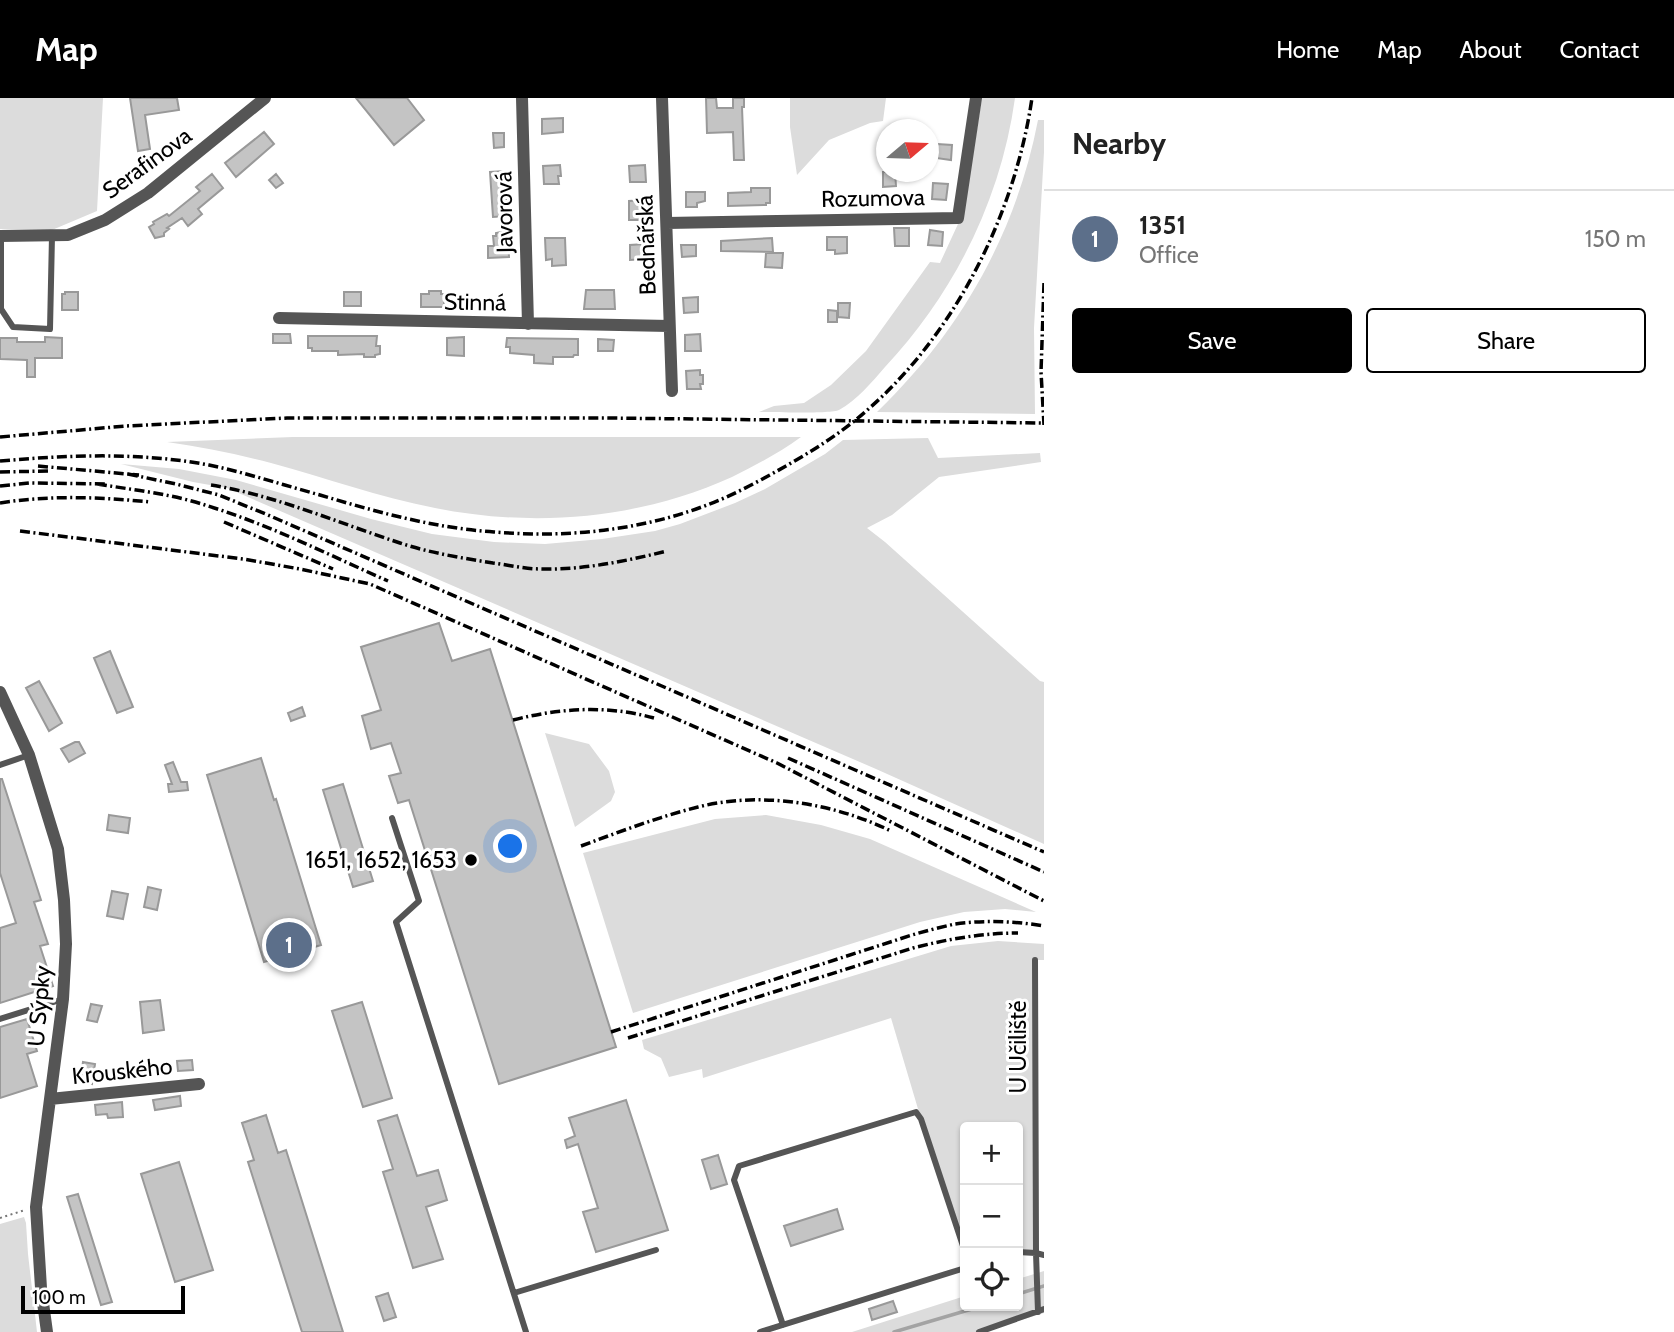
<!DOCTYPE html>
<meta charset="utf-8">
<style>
:root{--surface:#fff;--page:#f2f2f2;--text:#222;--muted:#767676;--line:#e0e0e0;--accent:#000}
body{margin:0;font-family:Cabin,sans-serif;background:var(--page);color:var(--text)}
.controls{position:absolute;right:21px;bottom:21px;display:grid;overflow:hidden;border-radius:7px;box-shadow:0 2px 5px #0004}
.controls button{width:63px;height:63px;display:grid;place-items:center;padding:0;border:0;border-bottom:2px solid var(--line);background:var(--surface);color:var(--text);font:35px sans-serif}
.compass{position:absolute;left:876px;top:21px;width:63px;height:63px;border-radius:50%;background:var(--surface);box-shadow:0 2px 5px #0004;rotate:71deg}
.scale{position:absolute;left:21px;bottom:18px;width:164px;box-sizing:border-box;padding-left:7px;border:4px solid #000;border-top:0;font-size:19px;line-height:24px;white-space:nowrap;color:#000;-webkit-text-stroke:5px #fff;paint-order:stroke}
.you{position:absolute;left:511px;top:749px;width:24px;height:24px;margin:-18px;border:5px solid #fff;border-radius:50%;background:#1a73e8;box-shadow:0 0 0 10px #1a73e833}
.badge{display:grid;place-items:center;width:46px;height:46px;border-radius:50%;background:var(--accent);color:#fff;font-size:23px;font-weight:700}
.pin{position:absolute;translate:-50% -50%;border:4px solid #fff;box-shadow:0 2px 7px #0006}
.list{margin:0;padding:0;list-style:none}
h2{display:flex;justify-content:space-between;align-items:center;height:91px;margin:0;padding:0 28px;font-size:30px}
h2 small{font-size:23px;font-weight:400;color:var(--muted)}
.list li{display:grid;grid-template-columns:46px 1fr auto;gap:21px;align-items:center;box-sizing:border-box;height:98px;padding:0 28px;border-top:2px solid var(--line)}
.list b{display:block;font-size:26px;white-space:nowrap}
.list p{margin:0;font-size:23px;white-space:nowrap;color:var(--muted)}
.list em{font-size:23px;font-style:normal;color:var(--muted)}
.actions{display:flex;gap:14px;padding:21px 28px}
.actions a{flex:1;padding:16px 0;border:2px solid var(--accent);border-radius:7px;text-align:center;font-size:24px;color:var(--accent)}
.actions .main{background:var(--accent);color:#fff}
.icon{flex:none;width:38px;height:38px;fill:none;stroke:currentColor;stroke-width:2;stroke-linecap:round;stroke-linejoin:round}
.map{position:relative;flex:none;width:1044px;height:1234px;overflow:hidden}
header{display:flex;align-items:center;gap:42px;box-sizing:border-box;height:98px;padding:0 35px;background:var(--accent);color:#fff}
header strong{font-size:33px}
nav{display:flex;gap:38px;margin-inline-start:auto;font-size:24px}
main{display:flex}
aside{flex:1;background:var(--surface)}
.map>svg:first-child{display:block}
</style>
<header>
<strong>Map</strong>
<nav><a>Home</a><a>Map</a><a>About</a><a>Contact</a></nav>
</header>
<main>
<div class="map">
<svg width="1044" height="1234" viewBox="0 0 1044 1234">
<rect width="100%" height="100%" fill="#fff"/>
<!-- green -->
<path fill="#dcdcdc" d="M0,0h103l-6,113 -45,19 -52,-1z
M790,0h96l-3,23 -13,2 -41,17 -32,35 -7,-48z
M982,0h33c-14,101 -60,194 -130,269 -13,15 -28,33 -46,43 -8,4 -66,2 -80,2l15,-6 30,-3 27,-18 35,-34 64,-89 10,1 24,-52z
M1038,22h6v32l-10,176 1,86 -158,-2c83,-80 139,-178 161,-292z
M293,339h508c-22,16 -45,28 -69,40 -93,42 -197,51 -297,31 -56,-11 -109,-30 -164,-45 -34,-9 -69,-16 -104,-21z
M928,340l10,20 102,-5 1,9 -102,15 -47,38 -25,13 18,14 155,139 4,1v162l-168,-75 -649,-281 -34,-6 -72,-18 58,5 57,11 135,39 61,15 62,8 51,2 57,-5 53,-8 25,-7 55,-21 30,-14 60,-35 18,-14z
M545,635l44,11 20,27 6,21 -4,9 -36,26z
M766,717l55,10 49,14 166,73 -31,-3 -41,3 -44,10 -287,91 -50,-160 132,-34z
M998,843l46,3v16h-9l1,293 -18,-1v-125h-53v125l-44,-133 -30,-101 -188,60 -1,-9 -33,8 -8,-19 -17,-9 -2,-9 309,-94z
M24,1119l2,6 2,31 9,78h-37v-108z
M1044,1173v42l-62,19h-130l113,-36v10h53v-27z"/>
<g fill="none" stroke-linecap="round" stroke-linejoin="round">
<!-- stream -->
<path stroke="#a3a3a3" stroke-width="3.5" d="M1018,1196l26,-8
M894,1234l88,-26"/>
</g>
<!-- building -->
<path fill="#c4c4c4" stroke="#999" stroke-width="2" d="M130,0h47l2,12 -34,5 5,34 -12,2z
M356,0h51l17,22 -30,25z
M706,0h10l1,10h16v-10h11v9h-2l2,53h-10l-1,-28 -26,1z
M563,20v14l-21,2v-15z
M264,34l10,12 -38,33 -11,-14z
M493,35h11v14l-10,1z
M937,46l15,1 -1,15 -15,-2z
M560,67l1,11h-3l1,8h-15l-1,-18z
M645,67l1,17h-16l-1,-16z
M505,73l2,45 -14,1 -3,-45z
M883,74h12l1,14 -13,1z
M212,76l11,14 -25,21 4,5 -14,12 -6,-8 -15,10 2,1 -5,4v3l-9,2 -6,-11 5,-3 -1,-2 14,-8 2,2 31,-25 -4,-4z
M276,76l7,9 -7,5 -7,-8z
M933,85l15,1 -2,16 -14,-1z
M751,90h19v15h-4v2l-38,1v-13l23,-1z
M686,94h19v9l-8,2v4h-11z
M647,102v20h-18v-19z
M894,130h15v18h-14z
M930,132l13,2 -1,14 -14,-1z
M501,134l4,1v3h3l1,21 -21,1v-12h6l-1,-10h3v-3z
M827,139h20v16l-12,1v-4h-8z
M545,140h20l1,27 -14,1v-7l-6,1z
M772,140l1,14 -52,-1v-10z
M645,146v15l-15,1v-15z
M681,147h15v11l-14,1z
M766,155h17l-1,15 -17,-1z
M586,192h28l1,19h-31z
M429,193h12v3h3v13h-23v-13h8z
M65,194h13v18h-16v-16h3z
M344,194h17v14h-17z
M698,199v15l-14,1 -1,-15z
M838,205h12l-1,15 -11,-1z
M828,212l9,1v11h-9z
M273,236h17l1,9h-18z
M700,236l1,17h-16v-16z
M308,238h69l-1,10h4v8l-5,1v2h-11v-3l-26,1v-4h-26v-3h-4z
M45,239l17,1v20h-27v19h-8v-17l-27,-1v-21h17v4h28z
M464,239v19l-17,-1v-17z
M507,240l71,1v16h-4l-1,2h-20v7l-19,-1v-8l-24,-2v-6h-4z
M598,241l16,1 -1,11h-15z
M700,272v5h3v9h-3l1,5h-14l-1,-18z
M439,525l13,38 38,-12 126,398 -117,37 -90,-284 -11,3 -9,-27 12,-3 -10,-30 -20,6 -9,-33 19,-6 -20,-63z
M110,553l23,56 -16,6 -23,-55z
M39,583l23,42 -13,8 -23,-43z
M302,609l3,9 -14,5 -3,-8z
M75,644h4l6,11 -16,9 -8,-13z
M261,660l13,42 2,-1 45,146 -57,17 -57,-187z
M173,664l8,20h6l1,8 -19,2 -1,-8h4l-7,-19z
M0,681h2l39,121 -7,2 14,42 -8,2 13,40 -53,17v-75l16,-5 -16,-50z
M343,686l30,97 -20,6 -30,-97z
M109,717l21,3 -2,15 -21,-3z
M148,789l13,3 -4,20 -13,-3z
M112,793l16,3 -5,25 -16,-3z
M160,902l4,30 -21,3 -3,-31z
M362,904l30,96 -29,9 -31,-96z
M91,906l11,2 -5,16 -10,-2z
M27,921l10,32 -10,3 10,32 -37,12v-71z
M192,962l1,10 -15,1 -1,-10z
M83,964l12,2 -3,20 -12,-2z
M180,998l1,10 -26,4 -2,-10z
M626,1002l42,130 -72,22 -13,-40 15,-4 -20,-64 -11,4 -2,-8 10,-4 -6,-18z
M122,1004l1,15 -15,1 -1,-4 -11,1 -1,-10z
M266,1017l12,38 8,-3 57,182h-41l-54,-170 6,-2 -12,-37z
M397,1017l20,61 21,-6 9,30 -21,7 17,52 -30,9 -30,-96 10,-3 -15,-48z
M718,1057l9,29 -16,5 -9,-29z
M179,1064l34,108 -38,12 -34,-108z
M78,1096l34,108 -11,3 -34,-108z
M837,1111l6,20 -52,17 -7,-20z
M388,1195l8,24 -12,4 -8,-24z
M893,1203l4,11 -25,8 -3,-11z"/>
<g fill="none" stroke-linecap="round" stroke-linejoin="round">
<!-- path -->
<path stroke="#777" stroke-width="2" stroke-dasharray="2 3.5" stroke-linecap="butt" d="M0,1120l25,-8"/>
<!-- service -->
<path stroke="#555" stroke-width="6" d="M1,138v73l12,18 37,2 2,-93
M0,667l29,-10
M392,720l27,83 -23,21 130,410
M1035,862l1,293 8,2
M0,921l63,-20
M1018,1154l18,1 2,59
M514,1195l142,-43
M783,1227l-49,-145 5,-14 177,-54 5,7 44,133
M760,1234l205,-64
M979,1234l65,-23"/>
<!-- minor -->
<path stroke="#555" stroke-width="12" d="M522,0l6,226
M662,0l10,293
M667,125l291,-5 18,-120
M0,138l68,-1 37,-15 43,-27 117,-95
M279,220l390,8
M0,594l29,63 29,94 6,51 2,44 -3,55 -27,208 5,81 6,44
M50,1001l149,-15"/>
<!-- rail -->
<path stroke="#000" stroke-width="3.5" stroke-dasharray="10 3.5 2 3.5" stroke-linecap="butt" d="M1044,185l-3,89 3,53
M0,339l126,-11 161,-8h320l437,5
M0,363c70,-6 139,-9 209,4 38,8 74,20 111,30 57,17 114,33 174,37 71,6 145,-1 213,-27 27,-10 54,-25 79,-39 28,-16 55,-33 79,-54 90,-77 150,-198 167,-314
M38,368l101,9
M0,374l49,-1
M128,376l48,10 43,11 49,20 776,337
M97,386c37,6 76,10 111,22 62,19 121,49 180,75
M211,387c63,10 128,38 189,58 30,10 62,15 93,20 16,2 32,6 48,6 43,1 85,-8 126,-18
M0,388l30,-3 77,1
M0,405c50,-8 100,-6 150,-1
M224,424l109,47
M20,433l223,28 57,10 70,15 407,179 267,138
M513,622c47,-12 94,-15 141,-2
M788,660l256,114
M581,748c38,-14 77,-29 117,-39 64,-16 135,-4 193,24
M611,934l301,-97c14,-4 29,-8 43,-11 30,-4 60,-3 89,2
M628,940l285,-90c35,-9 69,-15 105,-15"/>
</g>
<!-- markers -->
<circle fill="#000" stroke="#fff" stroke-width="2.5" cx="471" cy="762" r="7"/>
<g text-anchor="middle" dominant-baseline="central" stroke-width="6" stroke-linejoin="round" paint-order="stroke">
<!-- street labels -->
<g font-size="23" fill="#000" stroke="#fff">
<text transform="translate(147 65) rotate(-36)">Serafinova</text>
<text transform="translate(873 100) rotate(-1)">Rozumova</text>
<text transform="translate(504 114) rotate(-91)">Javorová</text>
<text transform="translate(646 147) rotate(-92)">Bednářská</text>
<text transform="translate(475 204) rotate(1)">Stinná</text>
<text transform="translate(39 908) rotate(-85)">U Sýpky</text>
<text transform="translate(1018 949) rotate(-90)">U Učiliště</text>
<text transform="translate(122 973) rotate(-6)">Krouského</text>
</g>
<!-- poi labels -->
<g font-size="23" fill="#000" stroke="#fff" text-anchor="end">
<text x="457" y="762">1651, 1652, 1653</text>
</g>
</g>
</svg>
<div class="controls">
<button>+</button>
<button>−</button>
<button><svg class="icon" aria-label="locate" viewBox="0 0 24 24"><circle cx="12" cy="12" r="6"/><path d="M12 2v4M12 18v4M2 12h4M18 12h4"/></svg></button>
</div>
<svg class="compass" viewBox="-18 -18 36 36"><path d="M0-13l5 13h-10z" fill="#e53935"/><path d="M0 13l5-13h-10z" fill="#767676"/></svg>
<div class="scale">100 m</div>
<div class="you"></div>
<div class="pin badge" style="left:289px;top:847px;background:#5c6f8a">1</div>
</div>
<aside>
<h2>Nearby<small></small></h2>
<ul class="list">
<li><span class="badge" style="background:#5c6f8a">1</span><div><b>1351</b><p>Office</p></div><em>150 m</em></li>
</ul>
<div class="actions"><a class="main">Save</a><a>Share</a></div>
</aside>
</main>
